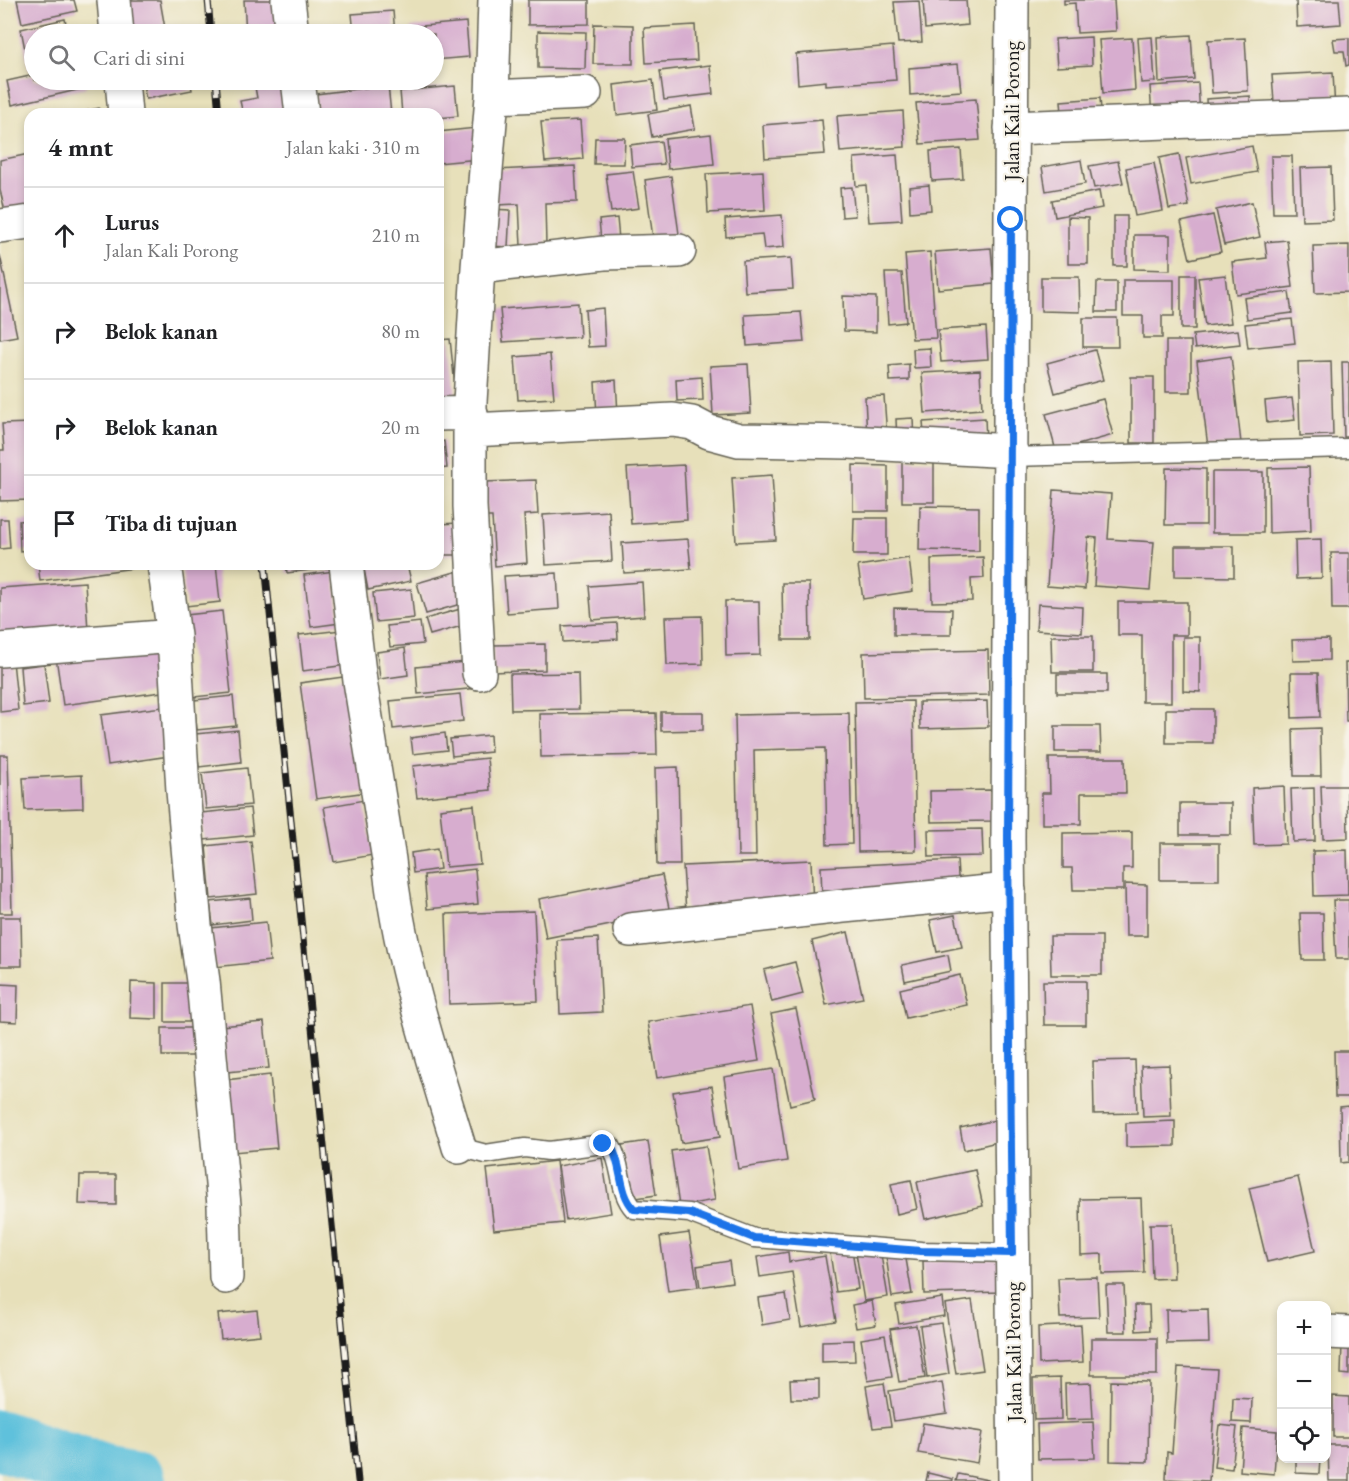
<!DOCTYPE html>
<html lang="id">
<meta charset="utf-8">
<style>
:root{--surface:#fff;--page:#f2f2f2;--text:#202124;--muted:#757577;--line:#e0e0e0}
body{margin:0;font-family:"EB Garamond",serif;background:var(--page);color:var(--text)}
.controls{position:absolute;right:18px;bottom:18px;display:grid;overflow:hidden;border-radius:12px;box-shadow:0 3px 9px #0003}
.controls button{width:54px;height:54px;display:grid;place-items:center;padding:0;border:0;border-bottom:2px solid var(--line);background:var(--surface);color:var(--text);font:30px sans-serif}
.stop{position:absolute;width:18px;height:18px;margin:-14px;border:4px solid #1a73e8;border-radius:50%;background:#fff}
.stop.end{background:#1a73e8;border-color:#fff;box-shadow:0 2px 6px #0008}
.list{margin:0;padding:0;list-style:none}
h2{display:flex;justify-content:space-between;align-items:center;height:78px;margin:0;padding:0 24px;font-size:26px}
h2 small{font-size:20px;font-weight:400;color:var(--muted)}
.list li{display:grid;grid-template-columns:39px 1fr auto;gap:18px;align-items:center;box-sizing:border-box;height:96px;padding:0 24px;border-top:2px solid var(--line)}
.list b{display:block;font-size:22px;white-space:nowrap}
.list p{margin:0;font-size:20px;white-space:nowrap;color:var(--muted)}
.list em{font-size:20px;font-style:normal;color:var(--muted)}
.icon{flex:none;width:33px;height:33px;fill:none;stroke:currentColor;stroke-width:2;stroke-linecap:round;stroke-linejoin:round}
.map{position:relative;flex:none;width:1349px;height:1481px;overflow:hidden}
.search{position:absolute;background:var(--surface);box-shadow:0 3px 9px #0003;left:24px;top:24px;width:420px;height:66px;display:flex;align-items:center;gap:15px;box-sizing:border-box;padding:0 21px;border-radius:33px;color:var(--muted);font-size:22px}
.panel{position:absolute;background:var(--surface);box-shadow:0 3px 9px #0003;left:24px;top:108px;width:420px;height:462px;border-radius:18px}
.map>svg:first-child{display:block}
</style>
<div class="map">
<svg width="1349" height="1481" viewBox="0 0 1349 1481">
<rect width="100%" height="100%" fill="#f7f3e8"/>
<filter id="ink" filterUnits="userSpaceOnUse"><feTurbulence type="fractalNoise" baseFrequency=".0167" numOctaves="2"/><feDisplacementMap in="SourceGraphic" scale="12" xChannelSelector="R" yChannelSelector="G"/><feConvolveMatrix kernelMatrix="1 2 1 2 8 2 1 2 1" color-interpolation-filters="sRGB"/></filter>
<filter id="wash" filterUnits="userSpaceOnUse"><feTurbulence type="fractalNoise" baseFrequency=".008" numOctaves="4" result="noise"/><feDisplacementMap in="SourceGraphic" scale="24" xChannelSelector="R" yChannelSelector="G"/><feGaussianBlur stdDeviation="1.35" result="paint"/><feColorMatrix in="noise" values="0 0 0 0 0 0 0 0 0 0 0 0 0 0 0 0 0 1.4 0 .05"/><feComposite in="paint" operator="in"/></filter>
<g filter="url(#wash)">
<rect width="100%" height="100%" fill="#e7e0ba"/>
<g fill="none" stroke-linecap="round" stroke-linejoin="round">
<!-- river -->
<path stroke="#5ec1dc" stroke-width="60" d="M0,1440l103,35 33,6"/>
</g>
<g id="blocks">
<!-- building -->
<path fill="#d7adcf" d="M17,0h57l3,11 -55,12z
M128,0h32l6,34h-32z
M244,0h35l2,34h-35z
M528,0h61v24l-61,1z
M923,0h43l2,25 -43,4z
M1064,0h50l2,31 -39,2 -2,-30 -11,1z
M1296,0h43l2,24 -44,3z
M919,1l3,41 -24,1 -4,-41z
M393,11l2,23h-41l-2,-20z
M65,19l3,15h-34v35l-5,1 -8,-41z
M466,22l3,35 -35,3v-26h-23v-7z
M594,24l39,1v39h-40z
M695,25l2,35 -51,3 -2,-35z
M538,31l48,1 -1,37 -47,-1z
M1191,35l3,44 -35,3 -2,-45z
M1091,37l1,28 -35,2 -2,-28z
M1152,37l3,45 -14,1 -3,-45z
M1132,38l3,52 -32,3 -4,-53z
M1245,38l3,53 -36,2 -4,-53z
M1349,38v27l-3,1 -2,-15h-9l-2,-12z
M893,46l3,34 -70,5v-4l-28,3 -2,-30z
M958,64l3,27 -51,4 -1,-27z
M710,65l3,29 -49,6 -4,-29z
M1333,72l2,39 -60,5 -3,-41z
M34,75v5h50l2,8 -74,17 -5,-24z
M142,80h48l2,10 -46,9z
M653,80l4,30 -40,5 -3,-30z
M283,81l7,33h-47l-3,-13 17,-3 -2,-11z
M1198,83l2,34 -48,2 -2,-33z
M388,85l3,29h-73l-2,-20z
M455,86l3,30 -20,2v-4h-36l-2,-23z
M1250,96l1,19 -44,3 -1,-19z
M1100,98l2,24 -39,3 -2,-24z
M976,99l4,41 -60,4 -4,-41z
M691,106l4,23 -43,8 -4,-23z
M99,108l2,6h-26v-1z
M903,111l2,36 -65,5 -3,-36z
M580,120l3,39 -38,3 -4,-40z
M822,120l3,34 -60,4 -2,-33z
M476,128l3,31 -41,4v-31z
M711,134l3,30 -46,5 -3,-30z
M595,138h30l-1,26h-30z
M661,141l3,23 -32,3 -2,-22z
M1252,146l5,26 -66,12 -5,-26z
M961,149l2,30 -31,2 -2,-30z
M29,154l1,61 -23,5 -7,-30v-30z
M1179,154l10,52 -20,3 -10,-51z
M897,155l5,65 -33,2 -3,-37 -10,1 -2,-28z
M1271,156h21l2,57h-21z
M1081,160l4,24 -39,7 -4,-24z
M1118,161l5,22 -29,5 -5,-22z
M1154,163l9,48 -28,5 -9,-48z
M575,166l2,36 -32,1 1,42 -25,1 -2,-42 -22,1 -2,-35z
M1331,167l2,53 -31,1 -2,-53z
M633,171l6,37 -28,4 -5,-38z
M763,171l2,39 -57,3 -2,-39z
M671,176l8,58 -26,4 -8,-58z
M929,185l2,25 -21,2 -1,-25z
M852,187l3,29 -13,1 -2,-29z
M1099,191l3,17 -47,9 -3,-17z
M1252,202l8,35 -36,8 -8,-35z
M491,209l19,1 -2,37 -18,-1z
M782,215l2,32 -20,2 -2,-15 -36,3 -1,-18z
M1213,215l8,37 -31,7 -9,-37z
M1114,216h13v50h-13z
M1068,217l20,1v46h-20z
M617,218l3,32 -18,1 -3,-31z
M1134,235h36v35l-36,-1z
M1287,240l6,47 -57,7 -4,-32 35,-4 -2,-16z
M1349,245v47l-34,1 -2,-47z
M991,248l3,36 -56,5 -3,-37z
M930,252l6,86 -24,1 -7,-85z
M0,255l17,81 -17,3z
M791,258l2,31 -48,3 -2,-31z
M885,273h17l4,49 -18,2z
M1181,275h14v54h-14z
M1225,275l6,48 -26,3 -7,-48z
M1041,277h38l1,35 -39,-1z
M1123,280h51v36h-12v22h-19v-22h-20z
M1097,282h20v30h-21z
M1289,292l3,21 -45,6 -3,-21z
M843,296l33,1v35l-32,-1z
M578,303l2,34 -77,5 -3,-33z
M603,308l2,38 -17,1 -3,-37z
M801,312l3,30 -57,4 -2,-31z
M1083,318h34l1,29h-35z
M1292,319l3,24 -47,5 -3,-24z
M986,327l2,32 -47,3 -3,-32z
M1238,330l2,14 -45,5 -2,-14z
M450,339l6,57 -18,2v-58z
M1166,341h25v51h-25z
M930,348l1,19 -17,1 -1,-19z
M1095,350l8,30 -48,13 -8,-30z
M550,354l4,44 -36,2 -3,-43z
M1231,356l10,87 -33,4 -11,-86z
M1331,361l2,74 -33,1 -2,-74z
M1342,362h7v75h-5z
M748,364l3,49 -38,2 -3,-49z
M909,364v16l-19,1 -1,-15z
M980,370l2,39 -57,4 -3,-40z
M702,377l1,23 -26,1 -1,-22z
M1131,377h23v66h-23z
M616,380l2,34 -21,1 -2,-33z
M884,396l3,40 -20,1 -2,-40z
M1292,398l3,22 -28,3 -2,-22z
M1103,399l10,36 -57,16 -10,-37z
M913,418l1,22 -17,2 -1,-23z
M985,418l1,23 -61,4 -2,-23z
M30,423v77l-30,1v-51h4l-2,-26z
M444,441l3,27 -9,1v-27z
M902,460h32v42h-32z
M684,465l3,55 -56,4 -4,-56z
M853,465l35,1v45h-35z
M1309,467l2,64 -42,2 -1,-65z
M1166,468l40,1v56h-41z
M1212,472h51v61h-51z
M772,475l4,65 -40,2 -4,-64z
M536,480l2,34 -14,1 3,48 -32,3 -3,-49h-5l-2,-35z
M1054,490l57,4 -3,45 46,3 -4,48 -56,-4 3,-48 -9,-1 -3,52 -38,-3z
M920,506l59,1v44l-60,-1z
M609,511l3,50 -66,4 -3,-50z
M854,518h33v37h-34z
M0,519h8l2,29 -10,1z
M30,520v30l-10,1 -1,-30z
M460,523l2,32h-24v-31z
M688,539l3,30 -67,4 -2,-30z
M1321,539l1,39 -26,1 -1,-39z
M1175,546h59v31l-59,-1z
M1331,553h18v56h-17z
M983,557l1,21 -13,1 1,22 -40,1 -1,-43z
M909,558l4,33 -50,8 -5,-33z
M38,564h103v3l-101,14z
M181,564h35l4,38 -34,4z
M286,564h47l1,3 -47,6z
M363,564h44l4,17 -43,9z
M462,570l9,31 -45,13 -9,-31z
M334,571l6,52 -29,4 -7,-52z
M557,573l2,36 -52,4 -3,-37z
M85,582l3,49 -88,6v-49z
M642,582l2,34 -52,4 -3,-34z
M782,583h27l1,57h-27z
M411,589l3,29 -38,4 -3,-29z
M725,601h34l1,54 -34,1z
M1118,602h69v33h-16v67h-29v-67h-24z
M1038,604l45,3 -1,26 -46,-3z
M471,606l5,16 -46,13 -5,-16z
M894,608l58,1 -1,26h-57z
M222,611l9,82 -37,4 -8,-82z
M702,616l1,48 -36,1 -2,-48z
M420,622l3,22 -33,3 -3,-21z
M617,623l1,16 -55,3 -1,-16z
M341,630l5,35 -43,6 -4,-36z
M1051,636h42v36h-41z
M1183,637h17v55l-17,-1z
M1329,639v21l-36,1 -1,-21z
M162,643l7,48 -106,14 -7,-48z
M545,644v26l-52,2v-27z
M405,648l3,27 -28,4 -3,-27z
M988,650l1,45 -125,3 -1,-45z
M13,661l5,49 -18,2v-49z
M475,661l3,27 -60,6 -2,-27z
M1345,663h4v58h-3z
M44,664l5,39 -26,3 -3,-39z
M578,673l1,36 -68,1 -1,-36z
M1291,673h27l2,44 -28,1z
M1057,674h50v19h-50z
M350,676l17,116 -51,7 -16,-116z
M460,694l3,27 -70,8 -3,-28z
M233,696l3,30 -39,4 -3,-30z
M913,701l3,150 -58,1 -3,-150z
M987,701l1,26 -68,2 -1,-27z
M162,707l7,49 -61,9 -7,-50z
M1166,709h47v34h-47z
M661,712h42v18l-42,1z
M656,713l1,42 -116,2 -1,-43z
M849,713l3,131 -25,1 -2,-97 -71,2 2,106h-18l-3,-141z
M1055,726h45l1,26h-46z
M1320,728l1,48h-27l-1,-47z
M238,730l3,32 -42,5 -4,-33z
M445,733l2,17 -34,4 -2,-16z
M490,735l1,17 -39,4 -2,-17z
M0,755h8l4,158h-12z
M487,758l3,32 -73,8 -4,-32z
M1049,758h76l1,35h-45v31h-39v-31h8z
M678,767l2,98h-23l-2,-97z
M247,768l4,37 -45,4 -4,-36z
M82,775l1,33 -58,2 -2,-32z
M1284,786l2,58 -32,1 -2,-57z
M1321,786h26l1,52 -25,1z
M1314,788l1,53 -22,1 -2,-53z
M992,790v31l-61,1 -1,-31z
M364,800l9,55 -39,7 -10,-55z
M1180,803h51v32h-51z
M474,805l6,59 -34,3 -6,-58z
M250,808l3,27 -49,5 -3,-27z
M982,829l1,27 -54,1 -1,-27z
M1132,832v36h-9v22h-50l-1,-22h-9v-35z
M251,841l6,53 -46,5 -5,-53z
M1160,843h59v37h-59z
M437,849l3,20 -27,4 -2,-20z
M1347,850l1,45 -34,1 -1,-45z
M811,860l2,46 -127,6 -3,-46z
M957,860l2,33 -137,6 -1,-32z
M475,869l3,35 -51,5 -3,-34z
M662,875l8,38 -124,25 -7,-39z
M1125,884l22,1v51h-21z
M250,898l2,22 -39,5 -3,-23z
M1333,900h16v59h-13z
M534,911l4,90 -89,3 -3,-90z
M1300,913h23l1,47h-22z
M955,915l7,32 -25,5 -7,-32z
M0,917h21l1,49h-22z
M266,922l4,39 -55,6 -4,-39z
M848,932l15,66 -37,7 -14,-64z
M1050,936h52v39h-51z
M598,938l4,74 -42,2 -3,-74z
M948,955l3,16 -46,10 -3,-16z
M795,962l8,32 -31,8 -8,-32z
M960,975l7,30 -61,13 -6,-29z
M1043,981h43v44h-42z
M131,982l26,1v36l-27,-1z
M165,983h30v39h-30z
M0,984l18,1 -1,37 -17,-1z
M750,1006l9,55 -102,17 -9,-56z
M796,1009l19,90 -25,6 -19,-91z
M264,1022l5,46 -42,4 -6,-46z
M162,1028h33v28h-33z
M1334,1051h15v46h-14z
M1135,1060l2,53 -43,1 -1,-53z
M1169,1065l2,51 -28,1 -2,-51z
M773,1069l14,92 -49,8 -14,-92z
M270,1075l7,73 -44,4 -8,-72z
M712,1086l8,51 -39,6 -8,-51z
M1349,1106v56l-8,1 -1,-56z
M1000,1119l5,21 -41,10 -4,-22z
M1175,1121v25l-49,1v-24z
M648,1141l8,54 -26,4 -8,-54z
M706,1146l9,54 -36,6 -8,-55z
M602,1158l9,55 -45,7 -8,-54z
M556,1161l7,62 -69,7 -7,-61z
M975,1170l8,36 -58,13 -8,-37z
M80,1175h36v30l-37,-1z
M1298,1177l17,74 -48,11 -18,-74z
M911,1180l6,29 -20,5 -6,-30z
M1141,1198l3,75 -42,1v-20l-21,1 -1,-56z
M1150,1224h22l2,54 -22,1z
M689,1233l9,54 -30,4 -8,-54z
M852,1249l6,40 -22,3 -6,-39z
M880,1249l8,48 -24,4 -8,-48z
M788,1252l1,10 36,-6 11,65 -35,6 -9,-55 -32,5 -3,-20z
M905,1253l7,41 -20,3 -6,-41z
M1001,1259l1,33 -78,2 -1,-33z
M729,1261l3,21 -32,5 -3,-21z
M1097,1277l2,40 -39,1 -2,-40z
M1106,1285h18l2,47h-18z
M786,1294l4,26 -28,5 -4,-27z
M942,1298l2,18 -45,8 -3,-19z
M972,1300l11,70 -27,4 -11,-70z
M872,1301l4,24 -20,3 -4,-23z
M1135,1305h14l1,25 -14,1z
M1208,1309l1,34 -42,1 -1,-34z
M257,1310l3,25 -39,4 -3,-25z
M941,1323l8,51 -22,4 -7,-52z
M916,1325l9,53 -26,4 -9,-53z
M1081,1325l2,37 -44,2 -1,-37z
M885,1335l7,42 -24,4 -7,-42z
M1091,1338h66v37h-66z
M854,1340l1,21 -33,1v-21z
M1342,1342h7v33l-8,-1z
M1178,1367l39,2 -8,112 -43,-2 1,-27 5,1z
M1060,1378l1,41 -27,1 -1,-41z
M819,1379v20h-28l-1,-19z
M1111,1381l38,1 -1,80 -38,-1z
M942,1382l5,31 -53,8 -5,-30z
M884,1383l7,43 -18,2 -7,-42z
M1091,1383l2,36 -27,1 -1,-36z
M1333,1396l16,1v40h-16z
M1233,1398l19,1 -1,24 -19,-1z
M1093,1422l2,36 -57,1 -1,-35z
M923,1423l59,9 -5,31 -59,-10z
M1219,1425l18,2 -5,42 -18,-2z
M1243,1428l34,3 -3,43 -34,-3z
M1328,1445h21v36h-20z
M1296,1458h24l-1,16 -23,-1z
M928,1473l25,6v2h-27z
M958,1474l30,6 -1,1h-31z"/>
</g>
</g>
<g filter="url(#ink)">
<use href="#blocks" fill-opacity="0" stroke="#636153" stroke-width="1.5"/>
<g fill="none" stroke-linecap="round" stroke-linejoin="round">
<defs>
<path id="lane" d="M1011,457l338,-9
M459,1147l27,7 39,-6 24,3 54,-7 8,2c12,20 7,46 23,63l55,4 65,25 167,13 91,2"/>
<path id="street" d="M114,0l3,34
M288,0l4,34
M1012,0l-4,840 7,641
M122,80l3,34
M298,80l4,34
M492,97l93,-4
M1011,128l338,-13
M0,226l30,-4
M478,267l126,-14 75,-2
M438,414l33,-1
M471,430l202,-10 19,3 17,9 30,8 110,2 162,9
M164,564l10,72 9,155 12,134 8,56 21,224 2,72
M346,564l14,117 29,179c10,99 42,193 70,287
M0,650l174,-14
M479,673l-9,-167v-104l8,-135 14,-170 3,-97
M630,930l213,-24 166,-16
M1326,1332l23,1"/>
</defs>
<!-- lane casing -->
<use href="#lane" stroke="#636153" stroke-width="21"/>
<!-- street casing -->
<use href="#street" stroke="#636153" stroke-width="36"/>
<!-- lane -->
<use href="#lane" stroke="#fff" stroke-width="18"/>
<!-- street -->
<use href="#street" stroke="#fff" stroke-width="33"/>
<defs>
<path id="rail" d="M208,0l3,34
M216,80l3,34
M265,564l93,917"/>
</defs>
<!-- rail casing -->
<use href="#rail" stroke="#1c1c1c" stroke-width="7"/>
<!-- rail -->
<use href="#rail" stroke="#f7f3e8" stroke-width="4.5" stroke-dasharray="14" stroke-linecap="butt"/>
</g>
</g>
<g fill="none" stroke-linecap="round" stroke-linejoin="round" filter="url(#ink)">
<!-- route -->
<path stroke="#1a73e8" stroke-width="8" d="M603,1144l8,2c12,20 7,46 23,63l55,4 65,25 167,13 91,2 -4,-413 3,-620"/>
</g>
<g text-anchor="middle" dominant-baseline="central" stroke-width="4.5" stroke-linejoin="round" paint-order="stroke">
<!-- street labels -->
<g font-size="21" fill="#1c1c1c" stroke="#f7f3e8">
<text transform="translate(1011 111) rotate(-90)">Jalan Kali Porong</text>
<text transform="translate(1013 1352) rotate(-91)">Jalan Kali Porong</text>
</g>
</g>
</svg>
<div class="controls">
<button>+</button>
<button>−</button>
<button><svg class="icon" aria-label="locate" viewBox="0 0 24 24"><circle cx="12" cy="12" r="6"/><path d="M12 2v4M12 18v4M2 12h4M18 12h4"/></svg></button>
</div>
<div class="stop" style="left:1011px;top:220px"></div>
<div class="stop end" style="left:603px;top:1144px"></div>
<div class="search"><svg class="icon" aria-label="search" viewBox="0 0 24 24"><circle cx="10" cy="10" r="6"/><path d="M15 15l6 6"/></svg>Cari di sini</div>
<section class="panel">
<h2>4 mnt<small>Jalan kaki · 310 m</small></h2>
<ul class="list">
<li><svg class="icon" aria-label="ahead" viewBox="0 0 24 24"><path d="M12 20V5M6 11l6-6 6 6"/></svg><div><b>Lurus</b><p>Jalan Kali Porong</p></div><em>210 m</em></li>
<li><svg class="icon" aria-label="right" viewBox="0 0 24 24"><path d="M7 20v-9h11M14 6l5 5-5 5"/></svg><div><b>Belok kanan</b></div><em>80 m</em></li>
<li><svg class="icon" aria-label="right" viewBox="0 0 24 24"><path d="M7 20v-9h11M14 6l5 5-5 5"/></svg><div><b>Belok kanan</b></div><em>20 m</em></li>
<li><svg class="icon" aria-label="arrive" viewBox="0 0 24 24"><path d="M6 21V4h12l-3 4 3 4H6"/></svg><div><b>Tiba di tujuan</b></div></li>
</ul>
</section>
</div>
